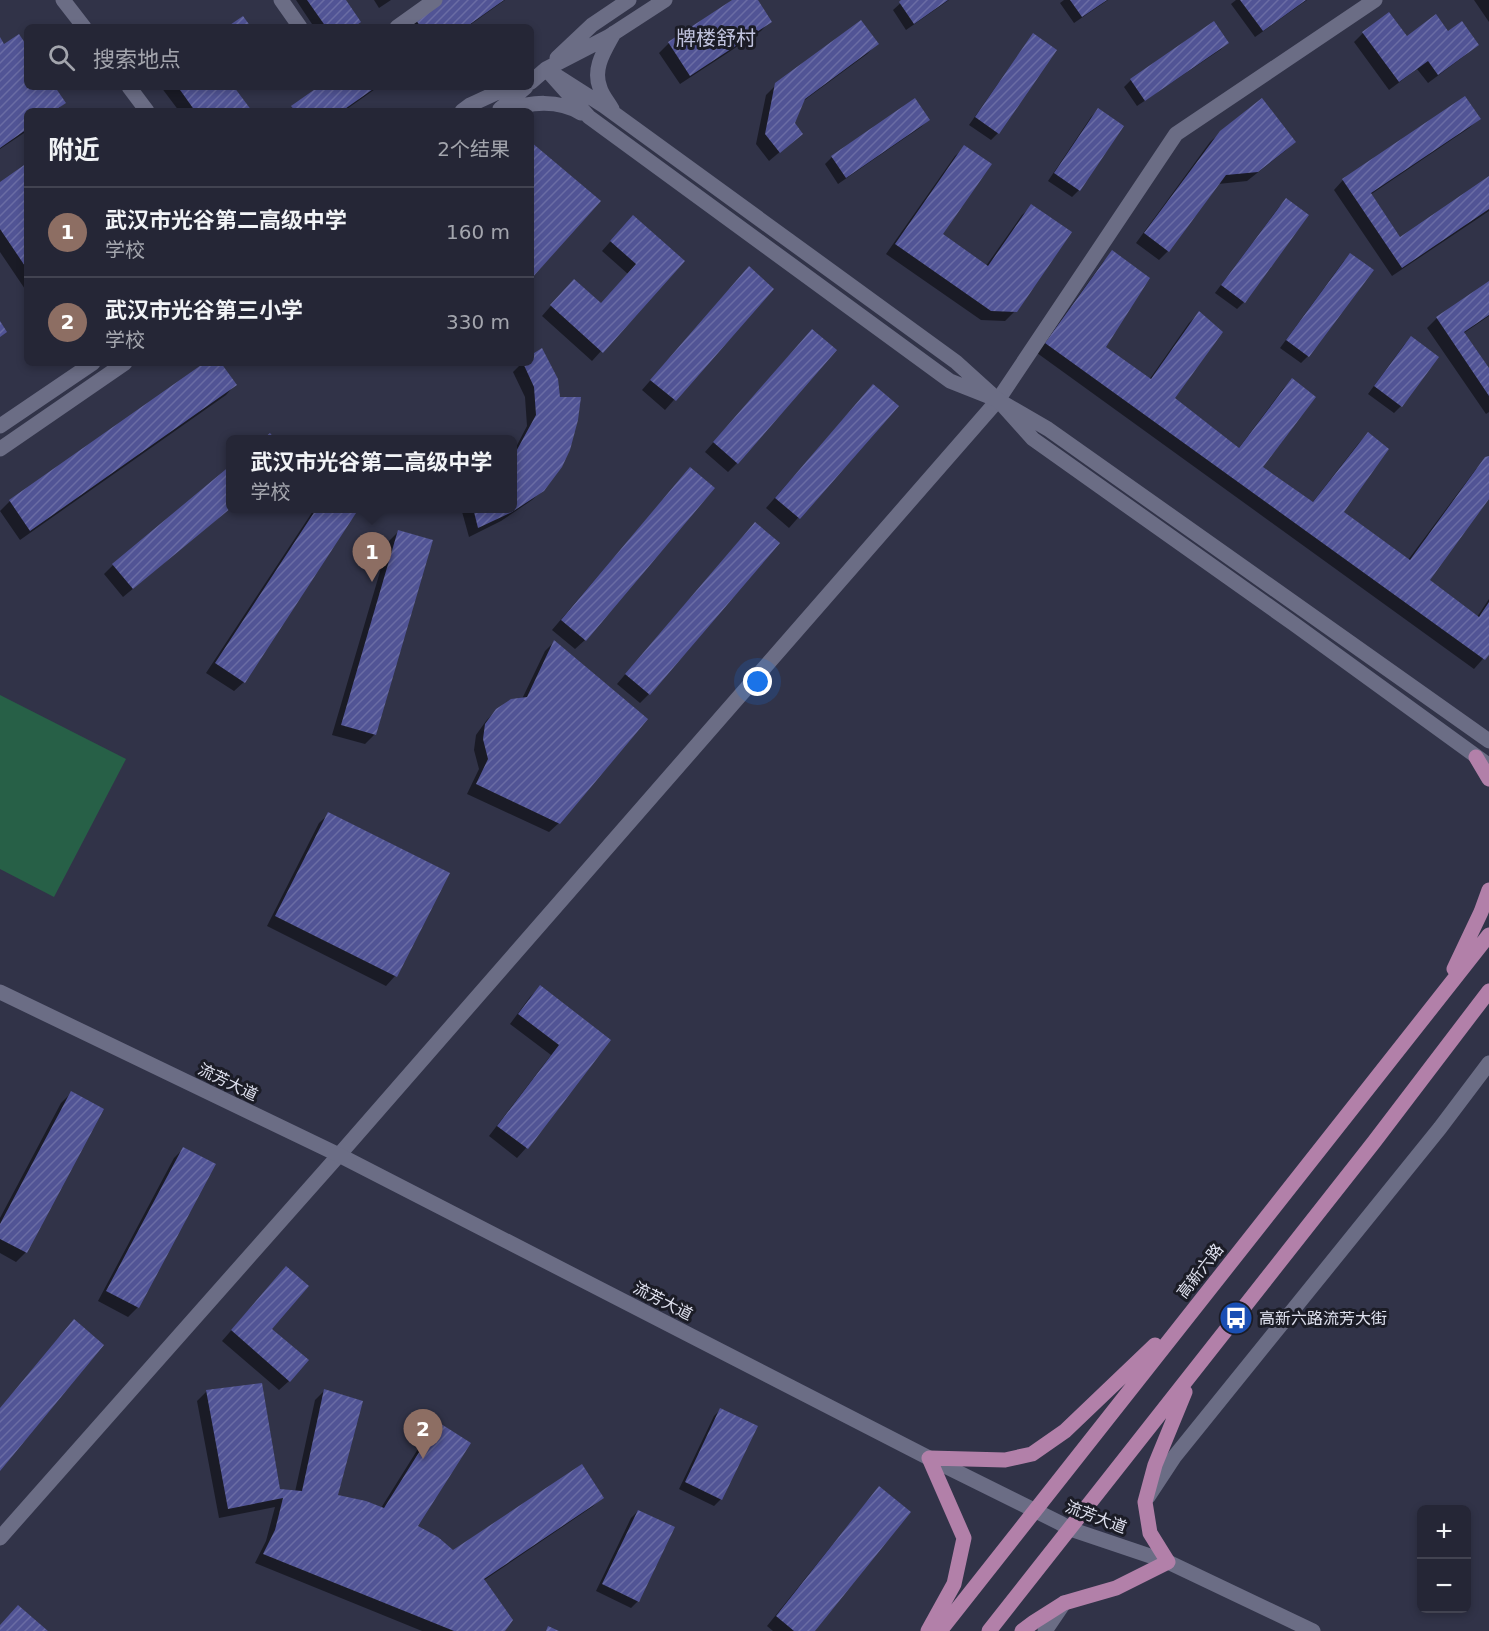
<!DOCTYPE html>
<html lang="zh">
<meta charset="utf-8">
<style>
:root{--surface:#252636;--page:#2d2e3e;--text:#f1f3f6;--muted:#a3a5ad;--line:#424351;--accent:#77d259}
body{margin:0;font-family:"DejaVu Sans","Noto Sans SC",sans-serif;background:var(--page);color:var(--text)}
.controls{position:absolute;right:18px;bottom:18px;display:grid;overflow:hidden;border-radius:9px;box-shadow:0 3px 9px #0003}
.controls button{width:54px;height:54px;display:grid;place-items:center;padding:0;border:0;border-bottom:2px solid var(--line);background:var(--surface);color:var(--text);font:30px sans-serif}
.you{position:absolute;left:758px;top:682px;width:21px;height:21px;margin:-15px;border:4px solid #fff;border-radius:50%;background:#1a73e8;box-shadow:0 0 0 9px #1a73e833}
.badge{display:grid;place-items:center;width:39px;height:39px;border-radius:50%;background:var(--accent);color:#fff;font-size:20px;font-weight:700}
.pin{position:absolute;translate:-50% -50px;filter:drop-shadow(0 2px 3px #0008)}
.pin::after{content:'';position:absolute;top:32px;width:21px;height:18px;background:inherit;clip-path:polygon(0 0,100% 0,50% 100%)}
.popup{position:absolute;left:226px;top:435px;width:291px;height:78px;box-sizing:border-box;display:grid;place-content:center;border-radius:9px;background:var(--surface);filter:drop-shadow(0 2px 4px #0005);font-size:20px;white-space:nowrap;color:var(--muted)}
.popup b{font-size:22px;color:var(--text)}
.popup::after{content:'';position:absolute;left:50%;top:100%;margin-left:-12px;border:12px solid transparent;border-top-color:var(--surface)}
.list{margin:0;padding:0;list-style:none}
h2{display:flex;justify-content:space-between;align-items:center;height:78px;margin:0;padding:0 24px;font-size:26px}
h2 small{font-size:20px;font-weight:400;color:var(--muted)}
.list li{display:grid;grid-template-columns:39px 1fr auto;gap:18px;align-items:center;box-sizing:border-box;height:90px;padding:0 24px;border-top:2px solid var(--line)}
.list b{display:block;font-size:22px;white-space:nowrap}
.list p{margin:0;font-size:20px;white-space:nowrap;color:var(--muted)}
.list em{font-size:20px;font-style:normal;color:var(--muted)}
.icon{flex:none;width:33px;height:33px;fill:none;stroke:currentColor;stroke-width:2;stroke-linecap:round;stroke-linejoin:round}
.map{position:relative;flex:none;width:1489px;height:1631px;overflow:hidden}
.search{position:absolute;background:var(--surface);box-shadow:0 3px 9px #0003;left:24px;top:24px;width:510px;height:66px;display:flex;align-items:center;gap:15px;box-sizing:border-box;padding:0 21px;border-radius:9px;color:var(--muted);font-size:22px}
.panel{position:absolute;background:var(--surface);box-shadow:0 3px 9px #0003;left:24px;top:108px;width:510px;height:258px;border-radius:9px}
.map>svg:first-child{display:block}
</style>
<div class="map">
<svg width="1489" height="1631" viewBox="0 0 1489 1631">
<defs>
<pattern id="building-hatch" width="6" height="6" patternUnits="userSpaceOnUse" patternTransform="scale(1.5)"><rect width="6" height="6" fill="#515495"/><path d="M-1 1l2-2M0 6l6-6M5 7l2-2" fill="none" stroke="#6a6ca4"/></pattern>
</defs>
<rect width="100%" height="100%" fill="#313348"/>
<!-- pitch -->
<path fill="#276047" d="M0,695l126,64 -72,138 -54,-28z"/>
<!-- shadow -->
<path fill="#0007" d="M296,0h48l10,27h-40z
M374,0h17l-12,8z
M444,0h61l-38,27h-58z
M735,0h22l13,21 -9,10 -81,53 -21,-31 10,-10z
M904,0h45l-43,30 -13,-20z
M1064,0h44l-34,23 -14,-20z
M1236,0h71l-52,37 -24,-33z
M1474,0h15v22z
M1363,33l43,5 42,-5 29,12 -10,9 -39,29 -11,-14 -28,21 -35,-48z
M0,40l4,6 23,2v39h26l11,16 -8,8h-29v20l-27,18z
M1027,42l-29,91 -7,7 -22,-15z
M1227,43l-7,7 -83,56 -13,-19 7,-7z
M877,44l-10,10 -65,48 -9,22 8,10 -32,27 -13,-17 10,-49 10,-10z
M161,87h71l18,24h-71z
M321,87h57l-34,24h-56z
M915,100l13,20 -7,7 -83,57 -13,-20 7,-7z
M1098,110l24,16 -43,64 -7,7 -24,-16 43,-64z
M1479,119l-10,9 -99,67 30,44 89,-61v33l-97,65 -58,-86 9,-10z
M1221,132l73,10 -9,9 -38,30 -29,3 -50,67 -9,9 -23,-17 74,-101z
M965,147l-24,88 45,31 36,-51 10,-9 -17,105 -10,10 -24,-1 -95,-66 69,-98z
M27,165v127l-27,-40v-69z
M1286,200l-42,102 -7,7 -22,-16 64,-86z
M624,226l59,35 -91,100 -50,-45 22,-25 36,14 28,-31 -26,-23z
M1113,252l-9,95 45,33 40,-57 10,-10 -26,85 65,51 45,-60 10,-9 -32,87 51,36 46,-59 10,-10 -26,79 66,47 68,-91 10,-10 3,-1v39l-61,83 49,37 12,-18v53l-15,17 -437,-316 66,-91z
M1350,255l21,16 -63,85 -7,7 -21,-15 63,-86z
M740,278l32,11 -107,121 -23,-20z
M1489,283v33l-25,17 25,38v41l-3,2 -59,-86 10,-10z
M1411,338l-10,68 -7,7 -26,-19 36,-49z
M803,340l-66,123 -9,9 -23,-20z
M542,350l1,140 -11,10 -31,21 -32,16 -8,-29h52v-55l14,-27 -2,-29 -12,-25 9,-9h9v-6z
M207,363h13l15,22 -9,10 -206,145 -20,-29 10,-10z
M864,396l32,11 -107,121 -23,-20z
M231,467v40l-108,90 -19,-23 9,-9z
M681,479l-96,161 -10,9 -23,-19z
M315,508h39l2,2 -112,172 -10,9 -28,-18z
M398,532l-23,202 -10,10 -33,-9 57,-194z
M746,533l-97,161 -9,9 -23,-19z
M554,642l5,181 -10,9 -82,-38 12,-25 -5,-19 2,-15 10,-14 10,-11 26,-11 23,-48z
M329,814l118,59 -52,103 -9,10 -119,-60 52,-103z
M540,987l69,53 -83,108 -9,10 -28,-22 62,-81 -41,-31 20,-27z
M71,1093l-45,159 -10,10 -16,-9v-35l61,-115z
M183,1149l31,16 -76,142 -10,10 -30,-16 76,-143z
M277,1278l-7,51 19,52 -10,9 -57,-49z
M207,1391l72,100 16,1 20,-92 9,-9 12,105 45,12 47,-75 10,-10 -23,104 38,25 149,-55 -10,10 -109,74 20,50h-81l-167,-68 11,-22 9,-34 -56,11 -22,-117z
M721,1409v90l-7,7 -35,-17 35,-73z
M870,1498l-57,133h-40l-6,-5z
M638,1511v90l-7,7 -35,-17 35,-73z"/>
<!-- building -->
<path fill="url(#building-hatch)" d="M307,0h39l15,22 -7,5h-28z
M442,0h62l-38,27h-45l-6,-8z
M732,0h26l14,22 -82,54 -22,-34z
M901,0h47l-34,24 -15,-22z
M1070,0h37l-25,17z
M1240,0h66l-43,31z
M1389,12l18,24 29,-22 12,17 14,-10 17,24 -41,30 -10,-14 -29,21 -37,-50z
M243,16l8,11h-24z
M861,20l18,24 -74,55 -10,24 8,11 -23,19 -15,-19 10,-51z
M1214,21l15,22 -84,58 -15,-22z
M1033,33l24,17 -58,84 -24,-17z
M19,34l8,12v41h28l11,16 -12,8h-27v18l-27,19v-111l4,7z
M178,87h56l18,24h-57z
M318,87h58l-34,24h-47l-4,-5z
M1465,96l16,23 -110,74 29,44 89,-61v33l-87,59 -60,-89z
M915,98l15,22 -84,58 -15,-22z
M1262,98l34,44 -38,30 -32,3 -57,77 -25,-19 76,-102z
M1098,108l26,18 -44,65 -26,-18z
M531,142l70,59 -70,78z
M964,145l28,19 -49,70 45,32 43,-62 41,28 -55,80 -26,-1 -96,-67z
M27,163v106l-27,-40v-47z
M1286,198l23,17 -64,88 -24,-18z
M633,215l52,46 -82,92 -53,-48 24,-26 27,24 35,-39 -26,-23z
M1112,250l38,28 -44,69 45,32 48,-68 24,21 -48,66 64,50 53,-70 24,19 -53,70 50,35 55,-70 21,17 -45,63 66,48 75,-103 4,-1v43l-59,81 49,37 10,-15v53l-4,5 -440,-317z
M1350,253l24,17 -65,87 -23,-17z
M749,266l25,23 -98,112 -26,-21z
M1489,281v34l-25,17 25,36v28l-53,-79z
M0,321l7,11 -7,5z
M812,329l25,21 -99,114 -25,-22z
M1411,336l28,21 -37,50 -28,-21z
M542,348l16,31 2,18h21l-3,23 -8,30 -8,17 -18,24 -32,21 -34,16 -5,-20h40v-51l23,-42 -2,-28 -11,-24h8v-8z
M204,363h17l16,22 -207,146 -21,-31z
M873,384l26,22 -99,113 -25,-21z
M270,433l6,7h-14z
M231,465v43l-98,81 -21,-25z
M690,467l25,21 -129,153 -25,-21z
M317,508l41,2 -113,173 -30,-20z
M755,522l25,21 -130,152 -25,-21z
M398,530l35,10 -57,195 -35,-10z
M554,640l94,79 -88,105 -84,-40 12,-25 -5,-20 2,-15 11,-15 15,-10 16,-2z
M328,812l122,61 -53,104 -122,-61z
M540,985l71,55 -83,109 -31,-23 62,-81 -41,-31z
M71,1091l33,18 -77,144 -27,-14v-15z
M183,1147l33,17 -77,144 -33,-17z
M286,1266l23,20 -37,43 37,31 -19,22 -59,-52z
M74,1319l30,26 -104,126v-63z
M262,1383l18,106 22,2 22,-102 39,12 -25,94 28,6 18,7 54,-86 33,21 -53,83 20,11 15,13 129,-86 22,34 -120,81 29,41 -8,11h-51l-191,-77 12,-24 8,-32 -55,11 -22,-119z
M720,1408l38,18 -36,74 -37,-18z
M879,1486l32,26 -96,119h-21l-18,-15z
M638,1510l37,17 -36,75 -37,-18z
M18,1605l30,26h-48v-6z
M548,1626l11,5h-13z"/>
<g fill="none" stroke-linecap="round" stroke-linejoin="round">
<!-- minor -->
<path stroke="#6b6d85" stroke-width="15" d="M281,0l19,27
M397,27l38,-27
M998,400l178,-266 199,-134"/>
<!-- tertiary -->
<path stroke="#6b6d85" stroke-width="15" d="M63,0l21,27
M129,87l18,24
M1148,1497l27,-41 265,-328 49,-65
M0,1538l339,-383 659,-755
M1045,1631l19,-28"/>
<!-- secondary -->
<path stroke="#6b6d85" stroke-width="15" d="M557,58l35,-33 37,-25
M546,69l58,37 352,256 42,38 -48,-19 -361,-264z
M531,82l15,-13 62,-32 57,-37
M500,109l26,-22
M612,109c-4,-7 -10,-14 -12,-21 -8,-20 5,-38 14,-55
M462,111l8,-6 39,-18
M507,111c23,-10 52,-11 74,2
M0,426l93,-63
M0,449l125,-86
M1487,764l-193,-140 -261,-185 -35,-39 50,29 441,312
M0,992l339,163 590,303 131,65 10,6 98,33 145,69"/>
<!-- primary -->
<path stroke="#b280a9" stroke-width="15" d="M1476,757l13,22
M1454,969l27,-57 8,-22
M928,1631l26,-47 10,-46 -35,-80 76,2 27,-6 33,-23 90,-86
M940,1631l549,-696
M989,1631l385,-489 115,-151
M1022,1631l12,-9 30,-19 52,-15 52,-26 -18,-29 -5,-31 10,-37 30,-73"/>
</g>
<!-- icons -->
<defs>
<symbol id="bus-disc" viewBox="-11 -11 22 22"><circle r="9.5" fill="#1a4fb4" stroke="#1b1c26"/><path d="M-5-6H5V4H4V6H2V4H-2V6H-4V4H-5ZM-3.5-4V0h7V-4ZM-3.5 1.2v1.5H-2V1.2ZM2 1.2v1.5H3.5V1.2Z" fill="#fff"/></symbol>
</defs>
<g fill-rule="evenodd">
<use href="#bus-disc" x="1217" y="1299" width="38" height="38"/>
</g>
<g text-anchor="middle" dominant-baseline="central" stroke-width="6" stroke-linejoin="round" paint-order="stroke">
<!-- street labels -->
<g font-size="16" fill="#e0e2f0" stroke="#1b1c26">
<text transform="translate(228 1082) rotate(26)">流芳大道</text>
<text transform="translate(1200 1271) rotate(-52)">高新六路</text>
<text transform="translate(663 1301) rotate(27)">流芳大道</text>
<text transform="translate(1096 1517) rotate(21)">流芳大道</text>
</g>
<!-- poi labels -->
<g font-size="16" fill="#e0e2f0" stroke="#1b1c26" text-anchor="start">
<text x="1259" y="1318">高新六路流芳大街</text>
</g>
<!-- quarter labels -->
<g font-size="20" fill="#c0c3de" stroke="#1b1c26">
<text x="716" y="38">牌楼舒村</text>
</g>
</g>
</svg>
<div class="controls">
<button>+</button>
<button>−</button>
</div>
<div class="you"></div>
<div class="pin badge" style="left:372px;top:582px;background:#8d6e63">1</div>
<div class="popup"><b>武汉市光谷第二高级中学</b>学校</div>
<div class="pin badge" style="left:423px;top:1459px;background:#8d6e63">2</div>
<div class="search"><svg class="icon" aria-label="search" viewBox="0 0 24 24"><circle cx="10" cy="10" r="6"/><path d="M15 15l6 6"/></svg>搜索地点</div>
<section class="panel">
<h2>附近<small>2个结果</small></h2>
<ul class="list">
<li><span class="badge" style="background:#8d6e63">1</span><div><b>武汉市光谷第二高级中学</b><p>学校</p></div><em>160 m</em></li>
<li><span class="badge" style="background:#8d6e63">2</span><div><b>武汉市光谷第三小学</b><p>学校</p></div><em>330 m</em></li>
</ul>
</section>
</div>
